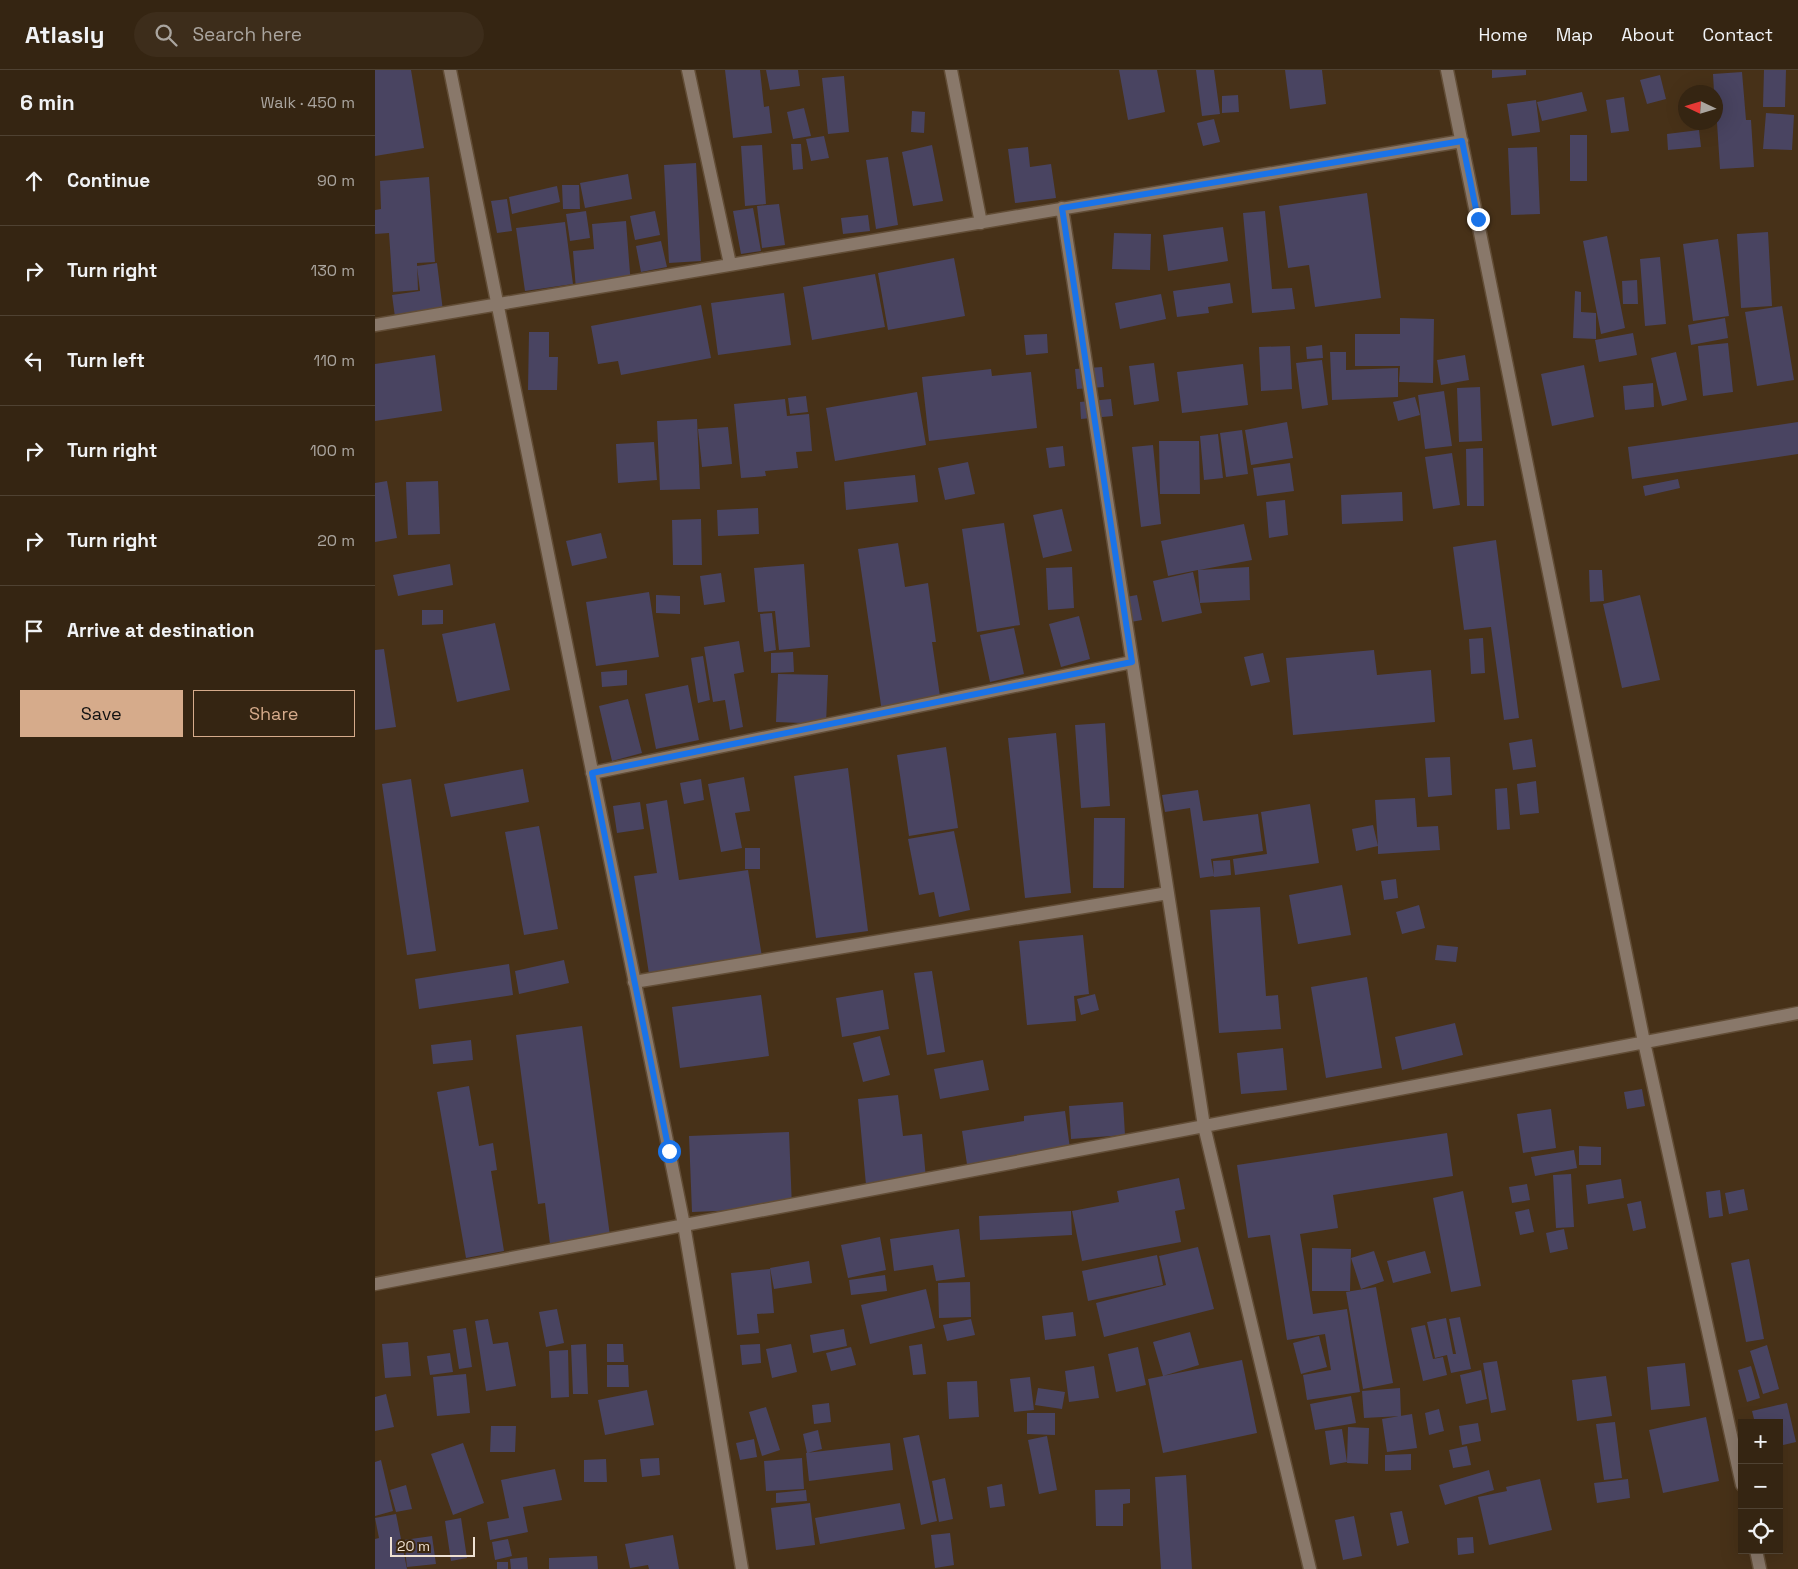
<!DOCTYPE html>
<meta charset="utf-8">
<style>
:root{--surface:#352512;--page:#3d2d1b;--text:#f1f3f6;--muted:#aaa59f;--line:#4f4232;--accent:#d6ab8b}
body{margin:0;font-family:"Space Grotesk",sans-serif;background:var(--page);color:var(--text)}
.controls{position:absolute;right:15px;bottom:15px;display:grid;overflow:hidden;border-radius:0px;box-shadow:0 5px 20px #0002}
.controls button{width:45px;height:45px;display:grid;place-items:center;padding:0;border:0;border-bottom:1px solid var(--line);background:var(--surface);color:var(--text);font:25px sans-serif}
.compass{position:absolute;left:1303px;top:15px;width:45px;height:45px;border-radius:50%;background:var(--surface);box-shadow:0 5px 20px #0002;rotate:274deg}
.scale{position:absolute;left:15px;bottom:12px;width:85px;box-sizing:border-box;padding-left:5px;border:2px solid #efe1d2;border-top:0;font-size:14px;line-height:18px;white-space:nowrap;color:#efe1d2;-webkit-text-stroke:4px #3c270e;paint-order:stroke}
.stop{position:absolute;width:15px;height:15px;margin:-11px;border:4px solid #1a73e8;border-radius:50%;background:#fff}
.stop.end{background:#1a73e8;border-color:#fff;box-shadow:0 1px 5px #0008}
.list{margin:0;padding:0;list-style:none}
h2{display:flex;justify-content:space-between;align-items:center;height:65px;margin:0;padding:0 20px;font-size:21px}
h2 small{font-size:16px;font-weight:400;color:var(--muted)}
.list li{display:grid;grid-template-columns:32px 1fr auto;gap:15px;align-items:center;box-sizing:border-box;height:90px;padding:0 20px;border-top:1px solid var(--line)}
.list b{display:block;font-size:19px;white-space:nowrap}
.list em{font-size:16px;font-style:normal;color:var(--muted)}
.actions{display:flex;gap:10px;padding:15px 20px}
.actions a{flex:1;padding:11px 0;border:1px solid var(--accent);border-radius:0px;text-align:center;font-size:18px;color:var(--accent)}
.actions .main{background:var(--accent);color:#111}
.icon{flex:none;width:28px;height:28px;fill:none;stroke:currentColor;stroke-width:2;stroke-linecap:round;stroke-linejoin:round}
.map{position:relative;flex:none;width:1423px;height:1499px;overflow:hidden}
header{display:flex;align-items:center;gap:30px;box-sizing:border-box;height:70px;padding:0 25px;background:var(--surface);border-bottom:1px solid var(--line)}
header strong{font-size:24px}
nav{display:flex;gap:28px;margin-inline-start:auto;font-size:18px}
.search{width:350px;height:45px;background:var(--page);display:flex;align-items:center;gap:12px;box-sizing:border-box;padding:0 18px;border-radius:28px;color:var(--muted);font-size:19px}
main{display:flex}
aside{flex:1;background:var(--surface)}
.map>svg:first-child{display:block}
</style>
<header>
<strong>Atlasly</strong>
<div class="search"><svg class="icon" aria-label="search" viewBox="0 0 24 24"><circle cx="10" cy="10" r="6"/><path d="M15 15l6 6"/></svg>Search here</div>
<nav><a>Home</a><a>Map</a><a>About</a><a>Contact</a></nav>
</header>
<main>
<aside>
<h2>6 min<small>Walk · 450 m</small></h2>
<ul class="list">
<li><svg class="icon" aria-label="ahead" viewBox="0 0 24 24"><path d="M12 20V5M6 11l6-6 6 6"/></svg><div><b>Continue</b></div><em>90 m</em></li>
<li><svg class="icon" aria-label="right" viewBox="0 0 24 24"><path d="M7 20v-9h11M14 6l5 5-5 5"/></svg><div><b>Turn right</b></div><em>130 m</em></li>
<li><svg class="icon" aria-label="left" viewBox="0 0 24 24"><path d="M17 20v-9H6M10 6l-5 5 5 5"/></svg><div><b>Turn left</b></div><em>110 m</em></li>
<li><svg class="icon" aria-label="right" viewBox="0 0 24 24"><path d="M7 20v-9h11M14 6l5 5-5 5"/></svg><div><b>Turn right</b></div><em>100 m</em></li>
<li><svg class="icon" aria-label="right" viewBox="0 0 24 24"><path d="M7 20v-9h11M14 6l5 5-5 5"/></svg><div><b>Turn right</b></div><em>20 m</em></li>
<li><svg class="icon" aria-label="arrive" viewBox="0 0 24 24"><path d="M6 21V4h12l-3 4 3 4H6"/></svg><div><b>Arrive at destination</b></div></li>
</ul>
<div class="actions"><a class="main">Save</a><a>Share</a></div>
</aside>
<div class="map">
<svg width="1423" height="1499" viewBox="0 0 1423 1499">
<rect width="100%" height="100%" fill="#473118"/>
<!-- building -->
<path fill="#494461" d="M0,0h36l13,78 -49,8z
M350,0h35l4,37 5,-1 3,27 -39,5z
M391,0h32l2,16 -30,4z
M744,0h38l8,42 -37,8z
M821,0h18l6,44 -18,2z
M910,0h37l4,34 -36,5z
M1117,0h34v5l-34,3z
M1389,0h22l-1,37h-22z
M1367,2l4,48h5l3,47 -34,2 -5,-77h-1l-1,-18z
M1285,5l6,24 -19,5 -7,-24z
M469,6l5,56 -21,2 -6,-56z
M1207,22l5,19 -45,10 -5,-19z
M863,25l1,17 -17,1v-17z
M1249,27l5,34 -18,2 -5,-33z
M1161,30l4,32 -28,4 -5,-32z
M429,38l7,28 -18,3 -6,-27z
M537,41l13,1 -1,21 -13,-1z
M1391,43l28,2 -2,35 -29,-1z
M839,49l6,23 -17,4 -6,-23z
M1324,60l2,17 -33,3 -1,-16z
M1195,65h17v46h-17z
M449,66l5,22 -18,3 -5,-22z
M416,74h10l2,25 -10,1z
M387,75l4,59 -21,2 -4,-60z
M557,75l11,56 -30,5 -11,-54z
M653,77l2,20 21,-3 5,34 -41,5 -7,-54z
M1162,77l3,67 -29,1 -3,-67z
M513,87l10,68 -22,4 -10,-69z
M321,93l5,98 -32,2 -5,-98z
M253,104l4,25 -47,9 -5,-25z
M54,107l6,85 -18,1 1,27 -25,2 -4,-59 -14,1v-24l6,-1 -1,-28z
M187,115h17l1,24h-17z
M182,116l3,16 -48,12 -3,-17z
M992,123l14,105 -66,9 -6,-42 -21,3 -9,-62z
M132,129l5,32 -15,2 -6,-32z
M404,134l6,41 -23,3 -5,-42z
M378,138l8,43 -20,3 -8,-43z
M211,141l4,27 -20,3 -4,-27z
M280,141l5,24 -25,5 -5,-24z
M890,141l7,78 20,-1 3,21 -43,4 -9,-100z
M493,145l2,16 -27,3 -2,-16z
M251,151l5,65 -55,4 -3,-39 21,-2 -2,-25z
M190,152l8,62 -48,7 -9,-63z
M848,157l5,34 -60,10 -5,-36z
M1393,162l4,74 -31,2 -4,-74z
M739,163l37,1 -1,36 -38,-1z
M1232,166l18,92 -24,6 -18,-93z
M1343,169l11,77 -36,5 -10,-77z
M286,171l6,26 -26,5 -5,-26z
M1285,187l6,67 -21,2 -5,-67z
M579,188l11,58 -77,14 -10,-57z
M62,193l6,48 -48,6 -3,-22 28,-4 -3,-25z
M500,204l10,53 -73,13 -9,-53z
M1262,210l1,24h-15l-1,-23z
M855,213l3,20 -25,4 1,6 -32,4 -4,-26z
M1200,221l6,1v20l15,1v26l-23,-1z
M409,223l7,52 -73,10 -7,-52z
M786,224l5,25 -46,10 -5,-26z
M326,235l10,53 -90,17 -3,-14 -20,3 -7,-38z
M1407,236l12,74 -37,6 -12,-74z
M1025,248l34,1 -1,64 -34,-1 1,-16h-45v-32h45z
M1350,248l3,20 -37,7 -3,-20z
M154,262h20v25h9l-1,33h-29z
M1258,263l4,22 -38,7 -4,-22z
M672,264l1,19 -22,2 -2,-20z
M1353,273l5,49 -30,4 -5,-50z
M947,275l1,13 -16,1 -1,-12z
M915,276l2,43 -31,2 -2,-44z
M955,282h16v18l52,-2v29l-66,3z
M1301,282l11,48 -25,6 -11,-48z
M60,285l7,56 -67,10v-57z
M1090,285l4,25 -28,5 -4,-25z
M947,290l6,45 -26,4 -6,-46z
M779,293l5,38 -25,4 -5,-39z
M868,294l5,41 -66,8 -5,-41z
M1209,295l10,52 -42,9 -11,-52z
M727,297l2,20 -27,2 -2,-20z
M616,299l1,7 39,-4 6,56 -108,13 -7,-64z
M1278,313l1,24 -29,3 -2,-24z
M1105,317l2,54 -23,1 -2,-54z
M1069,321l8,55 -27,3 -7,-54z
M542,322l9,53 -91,16 -9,-53z
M431,326l2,16 -18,2 -2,-16z
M1040,327l5,18 -22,6 -5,-19z
M410,329l2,17 22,-2 3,37 -16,1 2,16 -33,3 1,5 -25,2 -7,-74z
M736,329l2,17 -32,3 -1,-17z
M322,349l3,70 -40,1 -3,-69z
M912,352l6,36 -42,7 -6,-35z
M1423,352v32l-166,25 -4,-32z
M353,357l4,37 -30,3 -4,-38z
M867,360l6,44 -22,3 -6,-44z
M843,364l5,44 -19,2 -4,-44z
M784,371h40l1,53h-40z
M279,372l3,38 -39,3 -2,-39z
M778,375l8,79 -20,3 -9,-80z
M688,376l2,20 -16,2 -3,-20z
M1108,378l1,58h-17l-1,-57z
M1077,383l8,52 -27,4 -8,-52z
M593,392l7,32 -30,6 -7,-32z
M915,393l4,28 -37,5 -4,-28z
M540,405l3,27 -72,8 -2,-28z
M1303,409l2,9 -35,8 -2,-10z
M12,411l10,57 -22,4v-59z
M63,411l2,53 -32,1 -2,-53z
M1027,422l1,29 -61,3 -1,-29z
M910,430l3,35 -19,3 -3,-36z
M383,438l1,26 -41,2 -1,-26z
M687,439l10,42 -29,7 -10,-43z
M326,449l1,46h-29l-1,-45z
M629,453l16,102 -43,7 -15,-103z
M869,454l8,36 -53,10 50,-3 1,33 -50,3 -2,-33 -30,6 -7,-35z
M226,463l6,25 -35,8 -6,-25z
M1121,470l23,178 -15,2 -13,-93 -27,3 -11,-83z
M523,473l7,44 23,-4 8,59h-4l9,61 -59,9 -24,-163z
M75,494l3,21 -55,11 -5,-21z
M429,494l6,83 -31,3 -4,-39 -17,1 -4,-44z
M697,497l2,41 -26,2 -2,-42z
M1214,500h13l2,31 -14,1z
M818,502l9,41 -40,9 -9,-41z
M346,503l4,29 -21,3 -4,-29z
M274,522l10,65 -63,9 -10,-64z
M281,525l24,1v18l-24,-1z
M762,525l5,25 -11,2 -5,-25z
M1265,525l20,85 -38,8 -19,-84z
M47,540h21v14l-21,1z
M397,543l4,37 -12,2 -4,-38z
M704,546l11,43 -29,8 -12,-43z
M120,553l15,67 -53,12 -15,-68z
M639,558l10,46 -34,8 -10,-47z
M1108,568l2,35 -14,1 -2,-35z
M364,571l5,31 -10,2 9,53 -13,3 -5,-30 -12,2 -9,-55z
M9,579l12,78 -21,3v-80z
M999,580l3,25 54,-5 4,52 -142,13 -7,-77z
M418,582l1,20 -23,1v-20z
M888,583l7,29 -19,4 -7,-29z
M328,586l7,44 -12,3 -7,-45z
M252,600v15l-25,2 -1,-15z
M403,604l50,1 -2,49 -50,-2z
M313,615l11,55 -43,9 -11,-55z
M253,629l14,54 -30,8 -13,-55z
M730,653l5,83 -29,2 -6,-83z
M681,663l15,160 -46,5 -17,-160z
M1157,669l4,28 -23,3 -4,-27z
M571,677l12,81 -49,8 -12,-81z
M1075,687l2,38 -24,2 -3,-39z
M473,698l20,163 -52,7 -22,-162z
M148,699l6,33 -78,15 -7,-33z
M369,707l6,34 -15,2 7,35 -21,4 -13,-68z
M36,709l25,172 -29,4 -25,-171z
M326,709l3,21 -20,4 -4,-21z
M1161,711l3,32 -19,2 -3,-31z
M1132,718l3,41 -13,1 -2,-41z
M823,720l5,31 55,-7 5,37 -52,8 3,17 -14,2 -10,-70 -25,4 -3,-17z
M1040,728l2,29 21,-1 2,24 -62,4v-8l-22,5 -4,-22 21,-4 5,21 -3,-46z
M292,730l12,80 69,-10 14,87 -113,17 -15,-98 23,-3 -11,-69z
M265,732l4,27 -27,4 -4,-27z
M935,734l9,59 -84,12 -2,-16 34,-5 -6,-42z
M719,748h31l-1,70h-31z
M164,756l19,103 -34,6 -19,-103z
M579,761l16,79 -31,7 -5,-25 -15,3 -11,-56z
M370,778h15v21h-15z
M855,790l1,15 -17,2 -1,-16z
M1021,809l2,19 -14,2 -3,-19z
M967,815l9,50 -53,9 -9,-49z
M1044,835l6,23 -23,6 -6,-22z
M885,837l6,89 12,-1 3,34 -62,4 -9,-123z
M708,865l6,59 -15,2 2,25 -49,4 -8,-84z
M1062,875l21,2 -2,15 -21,-2z
M189,890l5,23 -50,11 -4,-23z
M134,894l4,31 -94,14 -4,-30z
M557,901l13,81 -18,3 -13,-82z
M992,907l15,91 -56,10 -15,-91z
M508,920l6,39 -47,8 -6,-39z
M720,924l4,16 -18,5 -4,-16z
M386,925l8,61 -89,12 -8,-61z
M1080,953l8,32 -61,15 -7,-33z
M207,956l28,210 -60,8 -5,-41 -7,1 -22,-169z
M505,966l10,39 -27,7 -10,-39z
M96,970l2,20 -40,4 -2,-19z
M908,978l4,42 -46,4 -4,-41z
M608,990l6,30 -49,9 -6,-30z
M94,1016l10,60 14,-3 4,27 -6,1 13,80 -38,7 -29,-166z
M1267,1019l3,17 -18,3 -3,-17z
M523,1025l5,41 19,-2 4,45 -60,6 -8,-86z
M748,1032l2,33 -54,4 -2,-33z
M1176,1039l5,39 -33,5 -6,-39z
M690,1041l6,45 -103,15 -6,-40 62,-10v-5z
M414,1062l3,76 -100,4 -3,-76z
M1072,1063l6,43 -120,19 5,33 -38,6 13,80 34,-5 13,83 -53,8 -4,-25 28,-5 -6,-36 -38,6 -17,-105 -22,3 -11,-73z
M1204,1076l22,1v18h-22z
M1199,1080l3,18 -42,8 -4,-19z
M1196,1104l3,53 -18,1 -3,-53z
M804,1108l6,31 -10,2 6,31 -99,19 -10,-50 47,-9 -2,-11z
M1246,1109l3,19 -36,6 -2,-19z
M1152,1114l3,16 -18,3 -3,-16z
M1369,1119l4,21 -19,4 -4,-21z
M1345,1120l3,26 -14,2 -3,-26z
M1088,1121l18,95 -30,6 -18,-94z
M1266,1131l5,27 -13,3 -6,-27z
M1154,1139l5,23 -14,3 -5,-23z
M696,1141l1,24 -92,5 -1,-24z
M584,1159l6,48 -29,4 -3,-16 -39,6 -4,-32z
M1189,1159l4,20 -18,4 -4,-20z
M505,1167l6,33 -38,8 -7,-33z
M823,1177l16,62 -110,28 -8,-34 70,-18 -7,-29z
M937,1178l39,1 -1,42h-38z
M999,1181l10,30 -23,8 -10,-31z
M1050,1181l6,22 -38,10 -6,-22z
M782,1185l6,30 -75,16 -6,-30z
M1374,1189l15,80 -18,3 -15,-79z
M434,1191l3,22 -38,6 -4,-21z
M395,1199l4,44 -17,1 2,19 -22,2 -6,-62z
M510,1205l2,16 -36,4 -2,-15z
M595,1212l1,35 -32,1 -1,-35z
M1001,1217l17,96 -30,6 -17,-97z
M551,1219l9,39 -65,16 -9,-39z
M182,1239l7,34 -18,4 -7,-35z
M698,1242l3,24 -31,4 -3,-24z
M1085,1247l11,52 -20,4 -4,-18 -12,3 -8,-36 19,-4 7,36h3l-7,-35z
M113,1249l5,25 15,-2 8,44 -30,5 -11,-70z
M596,1249l4,16 -28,6 -4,-16z
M1050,1255l8,34 10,-2 4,18 -24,6 -12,-53z
M91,1258l6,39 -13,2 -6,-39z
M469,1259l3,17 -34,7 -3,-18z
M815,1262l9,33 -36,11 -10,-34z
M944,1266l8,31 -26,7 -8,-31z
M33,1272l3,34 -26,2 -3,-34z
M211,1274l2,50h-15l-2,-49z
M232,1274h16l1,18h-17z
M385,1274l1,19 -19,2 -2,-20z
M416,1274l6,28 -25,6 -6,-29z
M547,1274l4,30 -13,1 -4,-29z
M1392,1275l12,44 -16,5 -13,-43z
M476,1277l5,18 -25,6 -5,-18z
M763,1277l8,38 -30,7 -8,-38z
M193,1280l1,47 -18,1 -2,-47z
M75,1283l3,19 -23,3 -3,-19z
M867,1290l15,73 -94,20 -15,-74z
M1122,1291l9,49 -15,3 -8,-50z
M1310,1293l5,43 -39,4 -4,-43z
M232,1295h21l1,22h-22z
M719,1296l5,32 -30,4 -4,-31z
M1376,1296l9,32 -13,4 -9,-32z
M1106,1300l6,29 -21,5 -6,-29z
M91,1304l4,39 -33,3 -4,-39z
M1231,1306l6,40 -35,5 -5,-41z
M655,1307l4,33 -20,2 -4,-33z
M602,1311l2,36 -30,2 -2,-37z
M663,1318l27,4 -3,17 -27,-4z
M1025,1318l1,28 -37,2 -2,-27z
M272,1320l7,35 -49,10 -7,-35z
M11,1324l8,33 -19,4v-34z
M976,1326l5,27 -41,7 -5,-26z
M454,1333l2,19 -17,2 -2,-19z
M1412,1333l9,39 -17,4v-23h-24l-3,-12z
M391,1337l14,43 -18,6 -13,-44z
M1064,1339l5,22 -15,4 -4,-22z
M652,1343h28v22l-28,-1z
M1037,1344l5,34 -30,4 -5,-33z
M1331,1347l13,64 -56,12 -14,-63z
M1240,1352l7,56 -18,2 -8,-56z
M1103,1353l3,18 -19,4 -3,-19z
M116,1356h25l-1,26h-25z
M973,1357l21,1 -1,36 -21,-1z
M967,1359l5,33 -17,3 -5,-34z
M443,1360l4,19 -15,4 -4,-19z
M544,1365l18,86 -16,4 -18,-87z
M672,1366l10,54 -18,4 -11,-54z
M379,1369l3,18 -17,3 -4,-17z
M88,1373l21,60 -31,12 -22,-61z
M515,1373l3,27 -84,11 -3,-28z
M1092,1376l4,19 -18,3 -4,-18z
M1036,1384v16l-26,1v-16z
M284,1388l1,17 -18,2 -2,-18z
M427,1388l2,31 -38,2 -2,-30z
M231,1389l1,23h-23v-22z
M6,1390l12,51 -18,5v-54z
M180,1399l7,31 -39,7 5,25 -38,8 -3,-18 22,-4 -8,-38z
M1114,1400l5,20 -49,15 -6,-20z
M811,1405l6,94h-31l-6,-92z
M570,1408l8,41 -14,3 -7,-41z
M1165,1409l12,51 -63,15 -11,-48 29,-6 -1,-4z
M1253,1409l2,19 -33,5 -3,-20z
M627,1414l3,22 -15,2 -3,-21z
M31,1415l6,24 -16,3 -6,-22z
M755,1419v14l-7,1v22h-27l-1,-36z
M431,1420l1,11 -31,2v-10z
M435,1433l5,42 -39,5 -5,-42z
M525,1433l5,26 -85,15 -5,-26z
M1027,1441l7,32 -12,3 -7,-33z
M21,1444l11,55h-32v-30l4,-1 -4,-20z
M979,1446l8,40 -19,4 -8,-40z
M86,1448l6,40 -16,3 -6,-40z
M575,1463l4,32 -19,3 -4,-33z
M298,1465l6,34h-30l-1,-4 -18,3 -5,-24z
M57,1466l4,28 -29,3 -3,-27z
M1098,1467l1,16 -16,2 -1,-17z
M133,1469l4,17 -17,4 -3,-18z
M222,1486l1,13h-49v-11z
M152,1487l1,12h-17l-1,-10z
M122,1492h11v7h-11z"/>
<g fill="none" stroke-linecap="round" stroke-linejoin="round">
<defs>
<path id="minor" d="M75,0l234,1155 58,344
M313,0l42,194
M576,0l30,153
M1072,0l197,972 98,443
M687,138l142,918 106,443
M0,255l1087,-184
M217,703l540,-111
M259,912l534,-89
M0,1214l1423,-271
M1381,1480l4,19"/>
</defs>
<!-- minor casing -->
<use href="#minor" stroke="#624d36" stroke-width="15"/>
<!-- minor -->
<use href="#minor" stroke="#89786a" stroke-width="12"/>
</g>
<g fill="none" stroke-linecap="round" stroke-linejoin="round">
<!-- route -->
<path stroke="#1a73e8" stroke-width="6" d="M294,1081l-77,-378 540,-111 -70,-454 400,-67 16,78"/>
</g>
</svg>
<div class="controls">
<button>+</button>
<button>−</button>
<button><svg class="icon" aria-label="locate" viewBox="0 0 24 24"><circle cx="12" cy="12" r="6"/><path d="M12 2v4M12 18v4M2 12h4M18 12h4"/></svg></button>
</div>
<svg class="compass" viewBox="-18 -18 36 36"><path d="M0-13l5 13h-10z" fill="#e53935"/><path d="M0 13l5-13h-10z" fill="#aaa59f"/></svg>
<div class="scale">20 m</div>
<div class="stop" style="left:294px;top:1081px"></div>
<div class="stop end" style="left:1103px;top:149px"></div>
</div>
</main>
